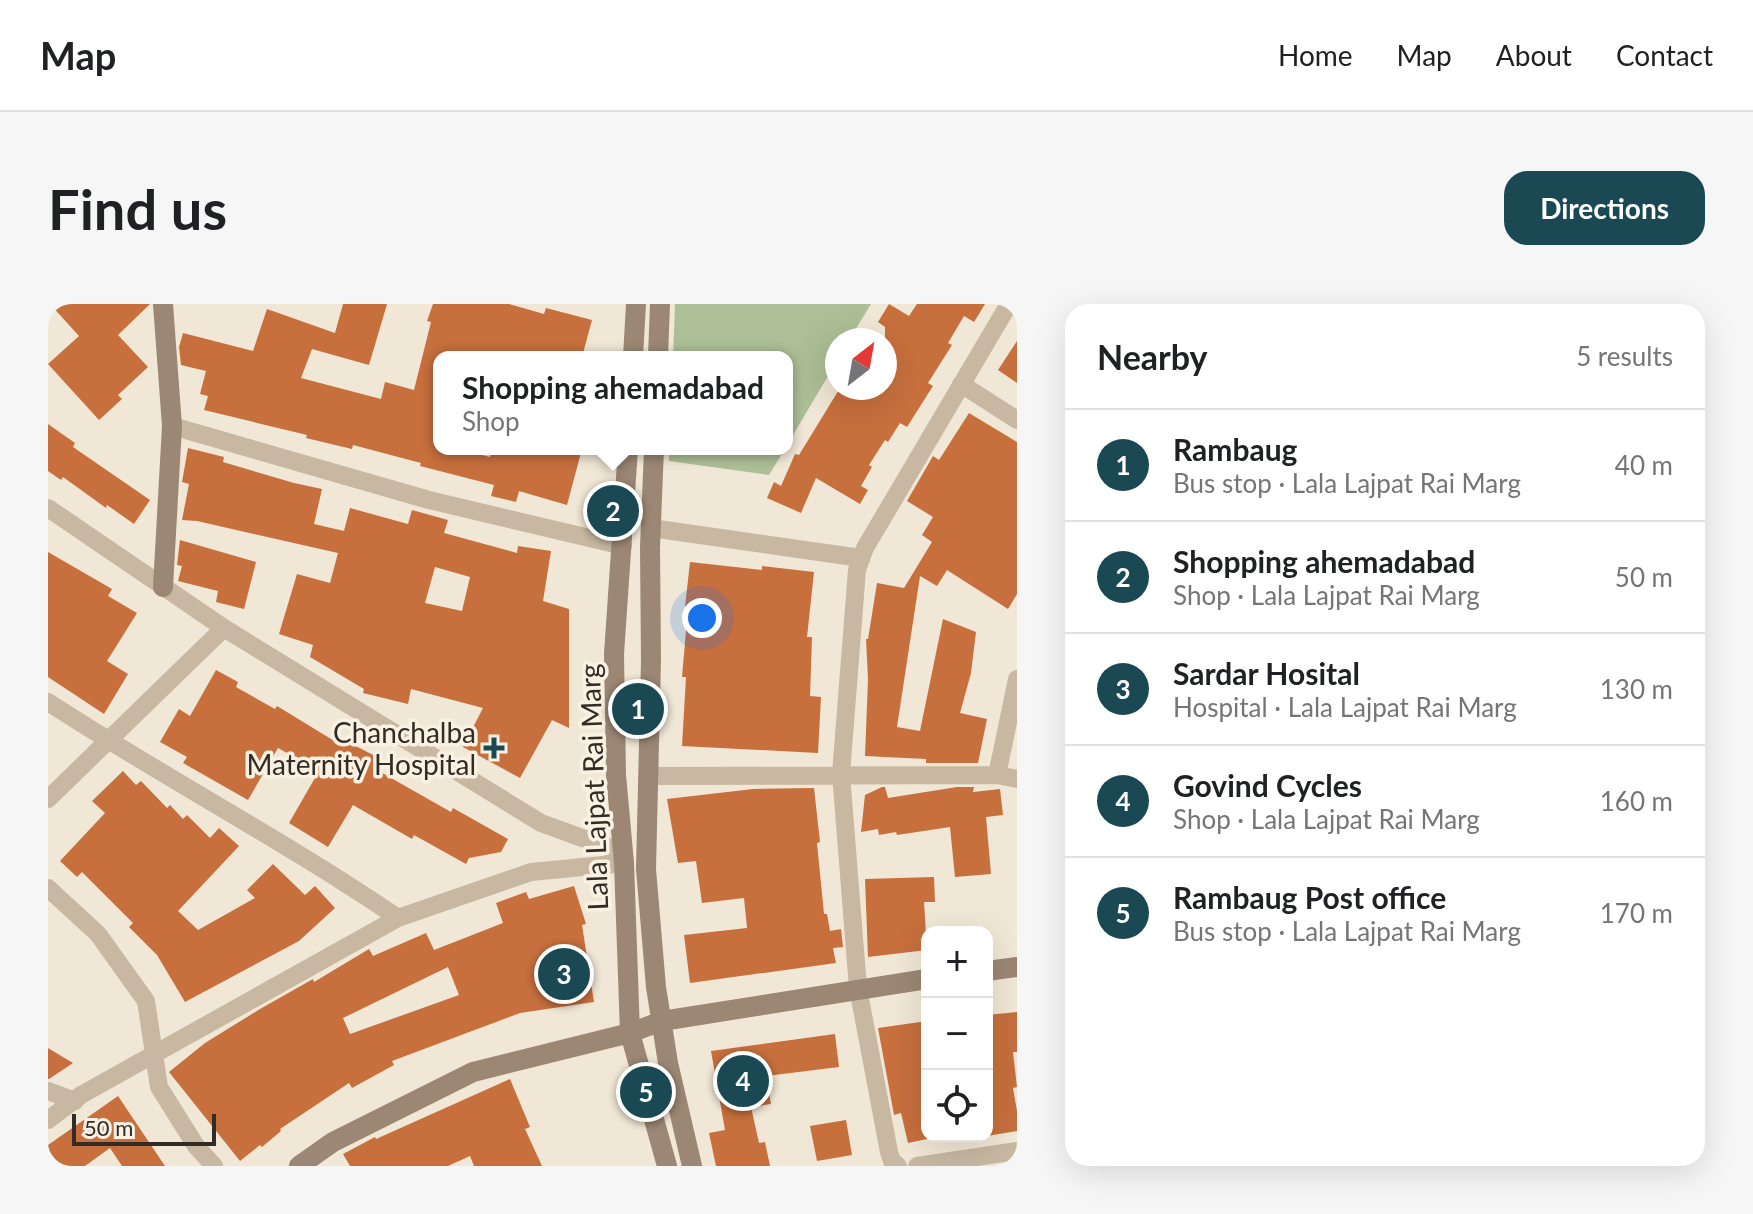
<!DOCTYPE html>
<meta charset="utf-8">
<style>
:root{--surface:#fff;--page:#f6f6f6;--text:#202124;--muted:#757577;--line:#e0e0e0;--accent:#1a4954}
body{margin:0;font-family:Lato,sans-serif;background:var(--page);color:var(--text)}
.controls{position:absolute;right:24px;bottom:24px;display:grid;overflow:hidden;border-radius:16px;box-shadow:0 8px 32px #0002}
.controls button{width:72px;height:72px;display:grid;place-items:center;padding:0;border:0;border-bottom:2px solid var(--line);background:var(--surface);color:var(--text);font:40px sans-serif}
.compass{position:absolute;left:777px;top:24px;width:72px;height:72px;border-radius:50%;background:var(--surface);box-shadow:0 8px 32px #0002;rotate:31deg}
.scale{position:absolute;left:24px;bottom:20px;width:144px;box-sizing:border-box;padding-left:8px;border:4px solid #332b25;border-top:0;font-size:22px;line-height:28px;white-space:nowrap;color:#332b25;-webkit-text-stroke:6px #f9f1e2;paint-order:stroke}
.you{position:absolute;left:654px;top:314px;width:28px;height:28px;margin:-20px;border:6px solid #fff;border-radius:50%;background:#1a73e8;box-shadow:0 0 0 12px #1a73e833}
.badge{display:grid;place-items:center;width:52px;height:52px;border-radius:50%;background:var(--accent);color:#fff;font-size:26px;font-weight:700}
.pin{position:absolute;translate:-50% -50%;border:4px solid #fff;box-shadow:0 2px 8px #0006}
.popup{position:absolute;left:385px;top:47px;width:360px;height:104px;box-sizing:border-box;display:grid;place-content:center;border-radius:16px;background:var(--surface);filter:drop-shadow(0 2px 6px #0005);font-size:26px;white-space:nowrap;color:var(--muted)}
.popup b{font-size:30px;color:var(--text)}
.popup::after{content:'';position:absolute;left:50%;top:100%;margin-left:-16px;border:16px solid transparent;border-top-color:var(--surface)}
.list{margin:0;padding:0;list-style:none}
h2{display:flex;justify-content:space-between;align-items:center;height:104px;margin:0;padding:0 32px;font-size:34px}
h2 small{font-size:26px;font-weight:400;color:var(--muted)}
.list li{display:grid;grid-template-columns:52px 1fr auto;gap:24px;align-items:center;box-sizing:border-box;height:112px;padding:0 32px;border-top:2px solid var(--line)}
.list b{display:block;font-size:30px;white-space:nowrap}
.list p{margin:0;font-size:26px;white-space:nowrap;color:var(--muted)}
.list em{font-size:26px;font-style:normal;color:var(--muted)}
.icon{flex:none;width:44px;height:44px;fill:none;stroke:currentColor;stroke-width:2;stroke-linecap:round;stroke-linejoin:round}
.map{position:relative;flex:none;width:969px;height:862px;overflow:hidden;border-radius:24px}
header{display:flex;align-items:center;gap:48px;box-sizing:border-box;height:112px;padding:0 40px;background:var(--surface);border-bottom:2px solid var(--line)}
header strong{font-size:38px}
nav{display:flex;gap:44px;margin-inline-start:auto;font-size:28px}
.intro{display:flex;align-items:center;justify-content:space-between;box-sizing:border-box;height:192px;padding:0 48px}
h1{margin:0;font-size:56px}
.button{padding:20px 36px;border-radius:24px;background:var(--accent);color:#fff;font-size:28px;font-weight:700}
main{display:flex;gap:48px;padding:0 48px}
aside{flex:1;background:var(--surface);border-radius:24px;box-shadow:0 8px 32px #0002}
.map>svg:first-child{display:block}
</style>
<header>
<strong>Map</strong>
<nav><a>Home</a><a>Map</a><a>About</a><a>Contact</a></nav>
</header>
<div class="intro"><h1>Find us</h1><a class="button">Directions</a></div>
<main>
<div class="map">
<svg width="969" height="862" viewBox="0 0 969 862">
<rect width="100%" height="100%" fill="#f1e7d6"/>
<!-- green -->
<path fill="#adbf96" d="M627,0h196l-22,36h-12v21l-50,84v-88h-114z
M621,145h116l-16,26 -100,-14z"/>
<!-- building -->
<path fill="#c76f3d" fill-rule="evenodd" d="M2,0h100l-32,31 30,32 -30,28 4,4 -23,21 -51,-56 31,-28z
M295,0h44l-18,61 -57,-16 -11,29 80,21 4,-17 29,8 17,-68 -4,-1 6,-17h76l35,10 2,-6 46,12 -10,37h-143v92h19l32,8 2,-8h90l-15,56 -48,-14 -3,11 -25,-6 3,-11 -74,-19 1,-3 -68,-18 -1,4 -46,-11 1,-3 -103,-25 4,-14 -8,-2 6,-23 -25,-6 -2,-18 4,-14 70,18 14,-42 68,24z
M841,0l20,12 8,-12h68l-11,18 -10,-6 -16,27 4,2 -24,38 5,3 -26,41 -7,-4 -12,19 -3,-2 -16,25 3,2 -11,19 7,4 -8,14 -44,-26 -15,35 -34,-15 7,-16 7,4 14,-32 4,1 41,-67h45v-61l-7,-5z
M969,37v42l-19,-13z
M921,109l48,29v152l-9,15 -61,-39 -10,16 -17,-10 -23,151 23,4 23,-112 33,13 -5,41 -11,40 27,6 -9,44h-52v-4l-61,-3 3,-77 -2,-40h2l9,-56 27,5 28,-46 -10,-7 11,-18 -26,-16 26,-45 6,4z
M0,120l27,19 -2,4 77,53 -16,24 -27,-19 -1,3 -43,-31 -2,3 -13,-9z
M140,144l36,9 -1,5 71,21 28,6 -8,35 30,7 6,-23 58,16 4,-14 36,10 -4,13 73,20 1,-7 33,5 -8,50 26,8v119l-17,-8 -32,58 -57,-31 20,-39 -72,-19 -3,15 -45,-11 1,-4 -54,-32 3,-12 -34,-11 18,-60 33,9 8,-30 -141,-32 -15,-1 7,-36 -7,-2zM387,263l35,10 -8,34 -37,-8z
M132,236l76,22 -12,47 -28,-7 2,-11 -40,-10 4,-15 -5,-1z
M0,248l64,37 -4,7 29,17 -30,48 21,13 -24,40 -56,-37z
M642,258l72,8v-4l52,6 -7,65h5l-2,59 11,1 -3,56 -136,-7 4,-69h-4l6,-69 -3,-1z
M168,366l22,12 -2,5 39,22 2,-3 59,36 2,-5 45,23 -6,10 74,42 2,-4 55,31 -7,13 -32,6 -3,6 -52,-29 -2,4 -59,-34 -25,42 -39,-24 30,-52 -41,-23 -30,52 -65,-37 4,-6 -27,-15 19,-33 11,7z
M75,467l13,14 5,-4 26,27 3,-3 13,14 4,-4 23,23 9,-10 20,18 -61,65 20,19 57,-32 -8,-8 26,-26 32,31 10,-9 20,22 -36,33 -114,61 -28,-47 -28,-28 4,-4 -51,-51 -5,5 -17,-16 45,-48 -13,-12z
M834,483h3l3,11 69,-11h17l-1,5 27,-3 3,26 -17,2 5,57 -36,3 -5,-50 -53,8 -1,-3 -17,3 -1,-6 -17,3 4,-37z
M766,484l6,54 -3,1 7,71h3l3,17 11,-2 2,18 -10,1 3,15 -146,20 -6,-48 63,-7 -3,-30 -42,5 -6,-42 -18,2 -11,-64 86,-10z
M886,573l1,25h-11l3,48 -59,7 -3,-78z
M526,582l12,38 -4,1 12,77 -74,11 -128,48 2,4 -42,23 -3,-5 -69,46 1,2 -19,16 -2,-2 -20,16 -71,-89 36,-29 55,-34 53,-30 1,3 55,-33 4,7 53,-23 8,17 69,-27 -7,-20 30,-11 3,7zM400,663l11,28 -109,39 -7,-16z
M969,708v40h-4l4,35 -4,1 4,23v20l-30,5v-121z
M879,717v118l-19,4 -7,-30 -7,2 -16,-87z
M787,730l4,33 -73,9 5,28 -20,3 8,36 6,-1 5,24h-54l-7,-33 16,-3 -14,-79z
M0,744l25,15 -24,16h-1z
M462,775l20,48 -5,2 17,37h-68l-4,-10 -22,10h-98l-7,-12 32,-17 1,2z
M70,792l47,70h-43l-12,-18 -25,18h-25l-12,-16v-5z
M798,816l6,35 -35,6 -7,-35z"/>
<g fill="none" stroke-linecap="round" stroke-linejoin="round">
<!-- street -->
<path stroke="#c8b8a2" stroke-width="18" d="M913,80l56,36
M124,122l257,74 194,46
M0,204l176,120 317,195 80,29
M603,224l210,30
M969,375l-20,96 20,4
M0,398c115,75 237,139 350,216
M600,472l349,-1
M0,495l176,-171
M0,584l50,46 48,67 13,86 37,59 18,20
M0,787l27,10
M0,816l33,-25 317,-177 133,-46 93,-9
M850,862l-6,-5 -3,-9 -31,-164 -17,-214 16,-204 8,-22 144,-244
M869,862l100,-15"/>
<!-- secondary -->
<path stroke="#9c8774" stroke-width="20" d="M115,0l9,122 -9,161
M585,53l3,-53
M610,53l2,-53
M580,145l-14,205 2,121 8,88 6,170 37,133
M606,145l-4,98 1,113 -5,209 10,118 12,76 24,103
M939,667l30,-4
M251,862l34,-24 140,-70 157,-39 32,-12 265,-42"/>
</g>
<!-- markers -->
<path fill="#1a4954" stroke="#f9f1e2" stroke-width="3" d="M442 432h8v8h8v8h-8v8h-8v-8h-8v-8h8z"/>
<g text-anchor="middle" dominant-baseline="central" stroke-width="7" stroke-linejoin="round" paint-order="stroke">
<!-- poi labels -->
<g font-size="28" fill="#332b25" stroke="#f9f1e2" text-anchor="end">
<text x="428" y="428">Chanchalba<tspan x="428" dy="32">Maternity Hospital</tspan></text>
</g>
<!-- street labels -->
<g font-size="28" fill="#332b25" stroke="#f9f1e2">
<text transform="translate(545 483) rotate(-92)">Lala Lajpat Rai Marg</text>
</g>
</g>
</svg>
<div class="controls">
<button>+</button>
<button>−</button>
<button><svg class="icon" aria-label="locate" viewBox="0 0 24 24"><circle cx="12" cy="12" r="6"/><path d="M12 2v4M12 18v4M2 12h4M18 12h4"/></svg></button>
</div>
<svg class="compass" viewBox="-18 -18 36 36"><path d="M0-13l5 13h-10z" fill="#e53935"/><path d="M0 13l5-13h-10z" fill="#757577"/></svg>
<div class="scale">50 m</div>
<div class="you"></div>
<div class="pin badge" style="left:590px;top:405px">1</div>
<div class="pin badge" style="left:565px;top:207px">2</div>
<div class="popup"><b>Shopping ahemadabad</b>Shop</div>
<div class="pin badge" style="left:516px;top:670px">3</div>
<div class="pin badge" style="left:695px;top:777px">4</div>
<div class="pin badge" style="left:598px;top:788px">5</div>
</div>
<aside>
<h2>Nearby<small>5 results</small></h2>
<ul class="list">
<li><span class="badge">1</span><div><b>Rambaug</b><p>Bus stop · Lala Lajpat Rai Marg</p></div><em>40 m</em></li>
<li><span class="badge">2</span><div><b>Shopping ahemadabad</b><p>Shop · Lala Lajpat Rai Marg</p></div><em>50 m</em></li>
<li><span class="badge">3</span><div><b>Sardar Hosital</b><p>Hospital · Lala Lajpat Rai Marg</p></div><em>130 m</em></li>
<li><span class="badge">4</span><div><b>Govind Cycles</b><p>Shop · Lala Lajpat Rai Marg</p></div><em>160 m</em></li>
<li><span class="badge">5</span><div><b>Rambaug Post office</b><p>Bus stop · Lala Lajpat Rai Marg</p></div><em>170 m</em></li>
</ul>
</aside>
</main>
